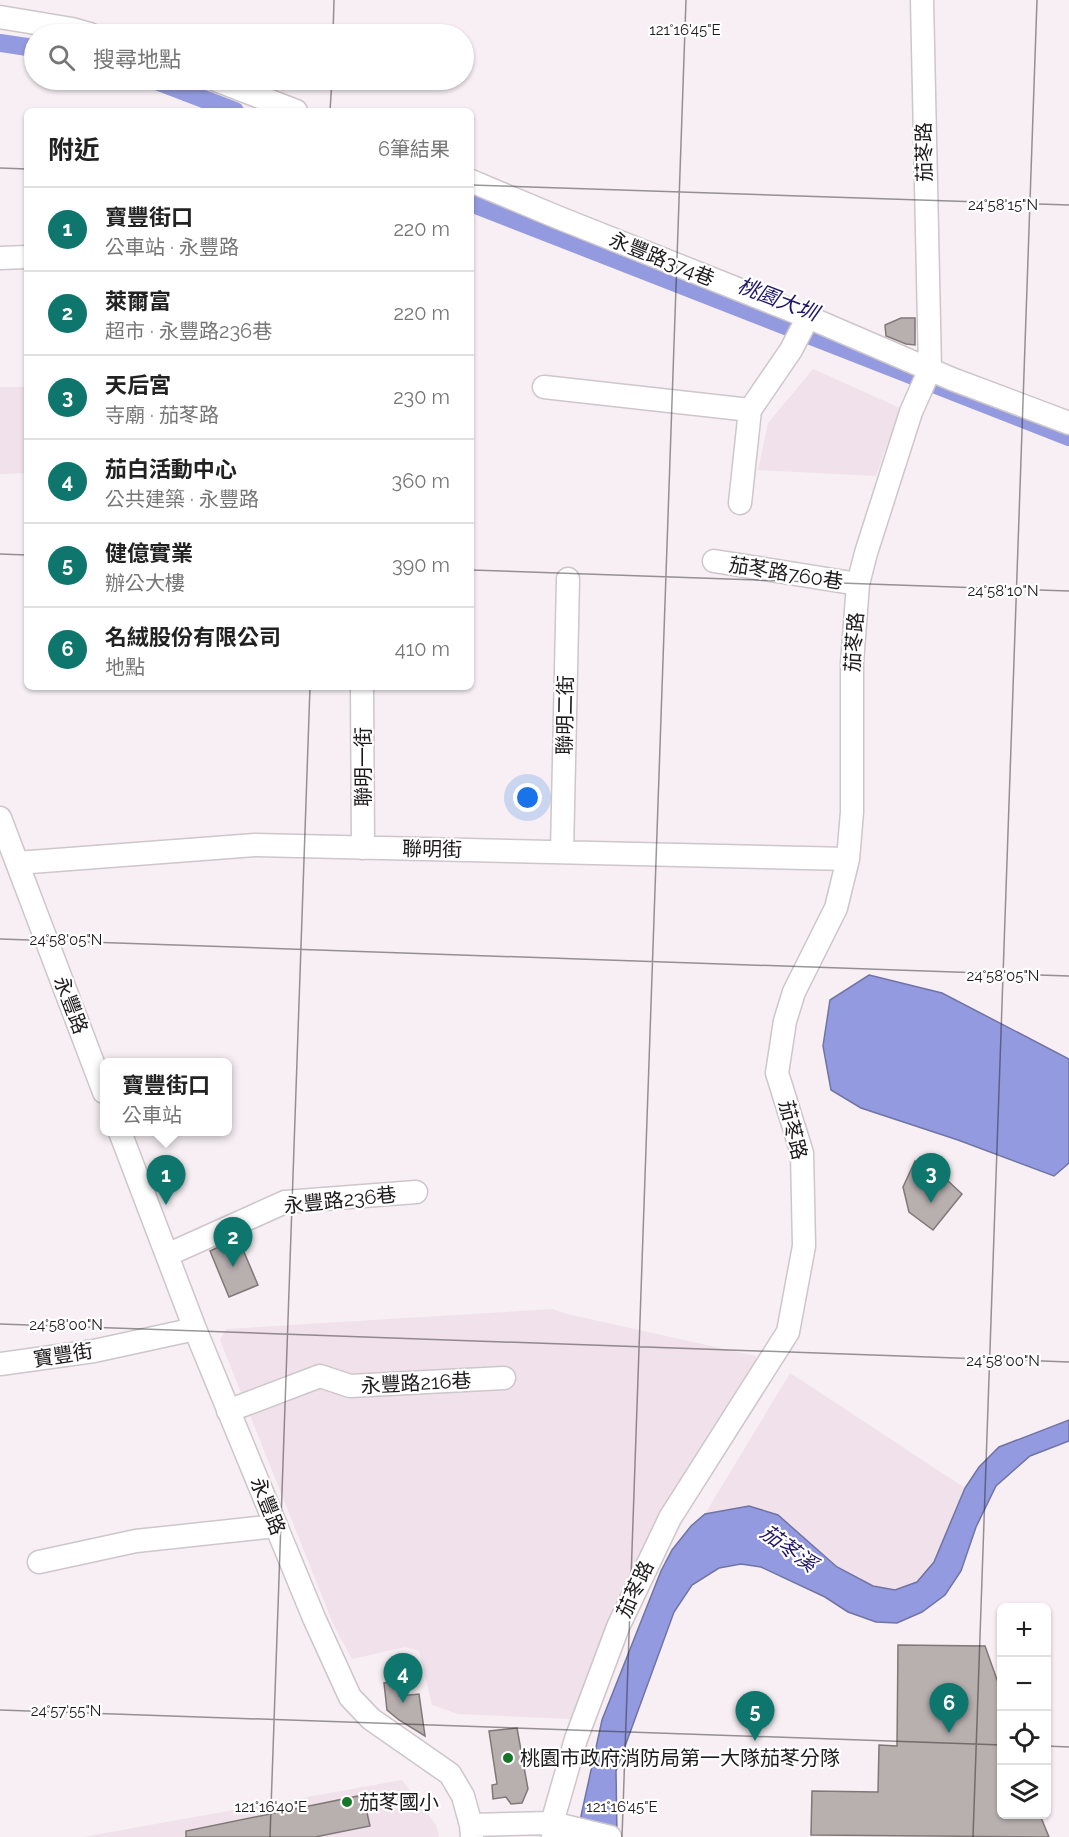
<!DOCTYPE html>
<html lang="zh-TW">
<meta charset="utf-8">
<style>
:root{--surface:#fff;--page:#f2f2f2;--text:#222;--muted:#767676;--line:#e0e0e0;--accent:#0f766e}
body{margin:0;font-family:Raleway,"Noto Sans TC",sans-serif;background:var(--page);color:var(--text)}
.controls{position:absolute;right:18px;bottom:18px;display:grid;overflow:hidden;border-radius:9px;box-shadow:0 2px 4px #0004}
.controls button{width:54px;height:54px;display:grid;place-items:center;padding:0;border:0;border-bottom:2px solid var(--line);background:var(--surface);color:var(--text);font:30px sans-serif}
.you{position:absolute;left:528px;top:798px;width:21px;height:21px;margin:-15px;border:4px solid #fff;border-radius:50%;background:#1a73e8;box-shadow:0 0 0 9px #1a73e833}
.badge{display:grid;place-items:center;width:39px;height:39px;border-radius:50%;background:var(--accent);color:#fff;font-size:20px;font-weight:700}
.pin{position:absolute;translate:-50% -50px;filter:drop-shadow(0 2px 3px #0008)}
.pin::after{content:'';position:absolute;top:32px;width:21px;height:18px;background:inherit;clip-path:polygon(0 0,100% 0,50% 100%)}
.popup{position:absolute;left:100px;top:1058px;width:132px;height:78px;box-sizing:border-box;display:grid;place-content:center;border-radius:9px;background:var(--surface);filter:drop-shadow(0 2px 4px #0005);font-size:20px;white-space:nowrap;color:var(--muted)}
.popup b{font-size:22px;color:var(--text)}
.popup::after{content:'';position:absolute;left:50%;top:100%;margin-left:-12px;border:12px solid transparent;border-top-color:var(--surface)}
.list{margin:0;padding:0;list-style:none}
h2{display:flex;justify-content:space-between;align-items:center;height:78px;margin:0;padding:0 24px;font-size:26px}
h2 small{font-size:20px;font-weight:400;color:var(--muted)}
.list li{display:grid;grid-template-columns:39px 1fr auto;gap:18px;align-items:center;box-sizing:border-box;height:84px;padding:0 24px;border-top:2px solid var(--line)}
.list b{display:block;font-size:22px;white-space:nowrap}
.list p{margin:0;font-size:20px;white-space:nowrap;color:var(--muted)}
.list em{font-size:20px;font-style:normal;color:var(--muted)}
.icon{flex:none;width:33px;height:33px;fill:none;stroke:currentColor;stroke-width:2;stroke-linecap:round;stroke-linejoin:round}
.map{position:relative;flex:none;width:1069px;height:1837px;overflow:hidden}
.search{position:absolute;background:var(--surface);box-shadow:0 2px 4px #0004;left:24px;top:24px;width:450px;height:66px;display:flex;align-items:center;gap:15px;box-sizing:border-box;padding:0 21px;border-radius:33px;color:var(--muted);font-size:22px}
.panel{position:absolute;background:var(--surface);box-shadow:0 2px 4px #0004;left:24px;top:108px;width:450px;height:582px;border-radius:9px}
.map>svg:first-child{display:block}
</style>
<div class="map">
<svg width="1069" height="1837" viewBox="0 0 1069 1837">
<rect width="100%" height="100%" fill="#f7eff3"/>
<!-- built -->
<path fill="#f1e1ea" d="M813,369l87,39 -24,68 -118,-6 10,-47z
M0,387h27v86l-27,1z
M553,1309l10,4 193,43 3,11 -139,238 -49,114 -113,-5 -26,-9 -13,-54 -14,-4 -53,12 -18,-33 -114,-286 6,-11z
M790,1373l175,115 -31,74 -17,20 -22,8 -22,-4 -36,-19 -60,-52 -28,-9 -44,8z
M402,1780l34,45 3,12h-356z"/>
<!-- water -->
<path fill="#939ae0" stroke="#7074a5" stroke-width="1.5" d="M869,975l73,18 127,66v104l-15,13 -96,-36 -97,-32 -30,-18 -8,-44 7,-46z
M1069,1420v21l-39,15 -34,30 -20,41 -15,44 -16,24 -23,17 -25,11 -21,-1 -28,-10 -23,-15 -64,-30 -20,-3 -22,4 -27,17 -18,27 -58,159 1,66h-34l-2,-21 21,-96 59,-149 11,-21 19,-24 14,-12 44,-8 29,9 59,52 36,19 22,4 22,-8 17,-20 31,-74 14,-21 20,-20z"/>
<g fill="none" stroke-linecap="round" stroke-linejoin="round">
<!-- canal -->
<path stroke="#939ae0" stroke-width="18" d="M0,43l34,5
M154,80l81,31
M471,203l598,234"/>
</g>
<!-- building -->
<path fill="#b8afaf" stroke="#807878" stroke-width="1.5" d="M901,318h14v27l-9,-1 -20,-8 -1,-11z
M915,1161l12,12 5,-7 30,28 -29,36 -24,-18 -6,-25z
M238,1238l20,47 -29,12 -19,-46z
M898,1645l87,1 17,48v121h38l9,22 -238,-2 1,-44 66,1 1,-47 18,1z
M397,1681l2,15 20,-2 6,42 -26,-16 -12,-10 -3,-27z
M517,1728l11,61 -6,14 -11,1 -5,-7 -13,2 -1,-14 5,-1 -8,-53z
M363,1795l7,31 -55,11h-129v-6z"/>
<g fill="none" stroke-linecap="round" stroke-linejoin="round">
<defs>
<path id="minor" d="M0,17l72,12 18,5
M216,80l80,31
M471,181l86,36 251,100 144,62 117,44
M0,258l27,-1
M544,387l206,23 41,-60 17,-33
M740,503l10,-93
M714,561l144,23
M362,687l1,161
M0,818l104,274
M562,852l6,-273
M17,863l238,-18 593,14
M120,1132l75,197 119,289 36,79 21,22 79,55 13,22 8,29 1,12
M167,1255l118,-53 131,-10
M0,1364l94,-13 101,-22
M228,1411l92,-35 30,10 154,-8
M39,1562l97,-21 140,-15
M471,1825l81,-2 58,14
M553,1837l-1,-14 24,-84 42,-112 52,-109 118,-186 16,-86 -2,-93 -25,-80 8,-52 9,-29 42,-84 12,-49 4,-47v-149l6,-79 8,-31 45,-141 19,-43 -8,-369"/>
</defs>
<!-- minor casing -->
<use href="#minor" stroke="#cdc6ca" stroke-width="25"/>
<!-- minor -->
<use href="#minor" stroke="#fff" stroke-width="22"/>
</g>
<!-- ticks -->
<path fill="none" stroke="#1d1a1c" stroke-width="1.5" stroke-opacity="0.45" d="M333,34l1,-34M330,111l2,-31M0,168l27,1M471,185l598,20M0,554l27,1M471,570l598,21M0,939l1069,37M0,1324l1069,38M0,1710l1002,35M1046,1746l23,1M270,1837l40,-1150M622,1837l64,-1837M973,1837l64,-1837"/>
<!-- markers -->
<g fill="#167728" stroke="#fff" stroke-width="2">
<circle cx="508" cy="1758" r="6"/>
<circle cx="347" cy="1802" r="6"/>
</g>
<g text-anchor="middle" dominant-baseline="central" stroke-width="4.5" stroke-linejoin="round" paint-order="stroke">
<!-- street labels -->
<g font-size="20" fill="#1d1a1c" stroke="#fff">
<text transform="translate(924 152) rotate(-91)">茄苳路</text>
<text transform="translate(662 259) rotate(22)">永豐路374巷</text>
<text transform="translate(786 573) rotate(9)">茄苳路760巷</text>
<text transform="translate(854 642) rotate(-86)">茄苳路</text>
<text transform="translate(565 715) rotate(-89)">聯明二街</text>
<text transform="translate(363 767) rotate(-90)">聯明一街</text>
<text transform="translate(432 849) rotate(1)">聯明街</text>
<text transform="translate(71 1005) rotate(69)">永豐路</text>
<text transform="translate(793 1130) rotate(76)">茄苳路</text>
<text transform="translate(340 1200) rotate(-6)">永豐路236巷</text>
<text transform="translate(63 1355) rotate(-9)">寶豐街</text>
<text transform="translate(416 1383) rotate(-3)">永豐路216巷</text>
<text transform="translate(268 1506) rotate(68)">永豐路</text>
<text transform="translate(635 1589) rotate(-65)">茄苳路</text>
</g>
<!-- poi labels -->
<g font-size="20" fill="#1d1a1c" stroke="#fff" text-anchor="start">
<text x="520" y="1758">桃園市政府消防局第一大隊茄苳分隊</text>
<text x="359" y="1802">茄苳國小</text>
</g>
<!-- water labels -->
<g font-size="21" font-style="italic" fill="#211768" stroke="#fff">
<text transform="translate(778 299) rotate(21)">桃園大圳</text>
<text transform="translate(789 1548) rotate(36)">茄苳溪</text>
</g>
</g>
<g font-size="15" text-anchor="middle" fill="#1d1a1c" stroke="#fff" stroke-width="4.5" stroke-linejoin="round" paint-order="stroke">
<text x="685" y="35">121°16'45"E</text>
<text x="1003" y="210">24°58'15"N</text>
<text x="1003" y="596">24°58'10"N</text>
<text x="66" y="945">24°58'05"N</text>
<text x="1003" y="981">24°58'05"N</text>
<text x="66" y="1330">24°58'00"N</text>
<text x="1003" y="1366">24°58'00"N</text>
<text x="66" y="1716">24°57'55"N</text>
<text x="271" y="1812">121°16'40"E</text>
<text x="622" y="1812">121°16'45"E</text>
</g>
</svg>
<div class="controls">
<button>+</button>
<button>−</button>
<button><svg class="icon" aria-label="locate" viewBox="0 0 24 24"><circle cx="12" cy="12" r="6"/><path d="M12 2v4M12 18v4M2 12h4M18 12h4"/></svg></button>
<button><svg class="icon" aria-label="layers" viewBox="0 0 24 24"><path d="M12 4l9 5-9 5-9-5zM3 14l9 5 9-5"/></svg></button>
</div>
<div class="you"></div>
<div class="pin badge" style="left:166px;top:1205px">1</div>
<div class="popup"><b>寶豐街口</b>公車站</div>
<div class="pin badge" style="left:233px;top:1267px">2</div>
<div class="pin badge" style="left:931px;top:1203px">3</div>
<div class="pin badge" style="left:403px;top:1703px">4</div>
<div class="pin badge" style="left:755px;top:1741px">5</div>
<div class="pin badge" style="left:949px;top:1733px">6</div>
<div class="search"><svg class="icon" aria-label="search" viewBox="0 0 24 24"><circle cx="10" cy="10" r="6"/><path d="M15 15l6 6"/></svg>搜尋地點</div>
<section class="panel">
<h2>附近<small>6筆結果</small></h2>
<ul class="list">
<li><span class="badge">1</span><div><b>寶豐街口</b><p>公車站 · 永豐路</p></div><em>220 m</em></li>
<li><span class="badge">2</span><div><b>萊爾富</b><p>超市 · 永豐路236巷</p></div><em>220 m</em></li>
<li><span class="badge">3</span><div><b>天后宮</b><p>寺廟 · 茄苳路</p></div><em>230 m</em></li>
<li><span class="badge">4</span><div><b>茄白活動中心</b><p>公共建築 · 永豐路</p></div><em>360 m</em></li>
<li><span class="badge">5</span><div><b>健億實業</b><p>辦公大樓</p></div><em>390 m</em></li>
<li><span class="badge">6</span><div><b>名絨股份有限公司</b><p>地點</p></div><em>410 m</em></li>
</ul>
</section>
</div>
